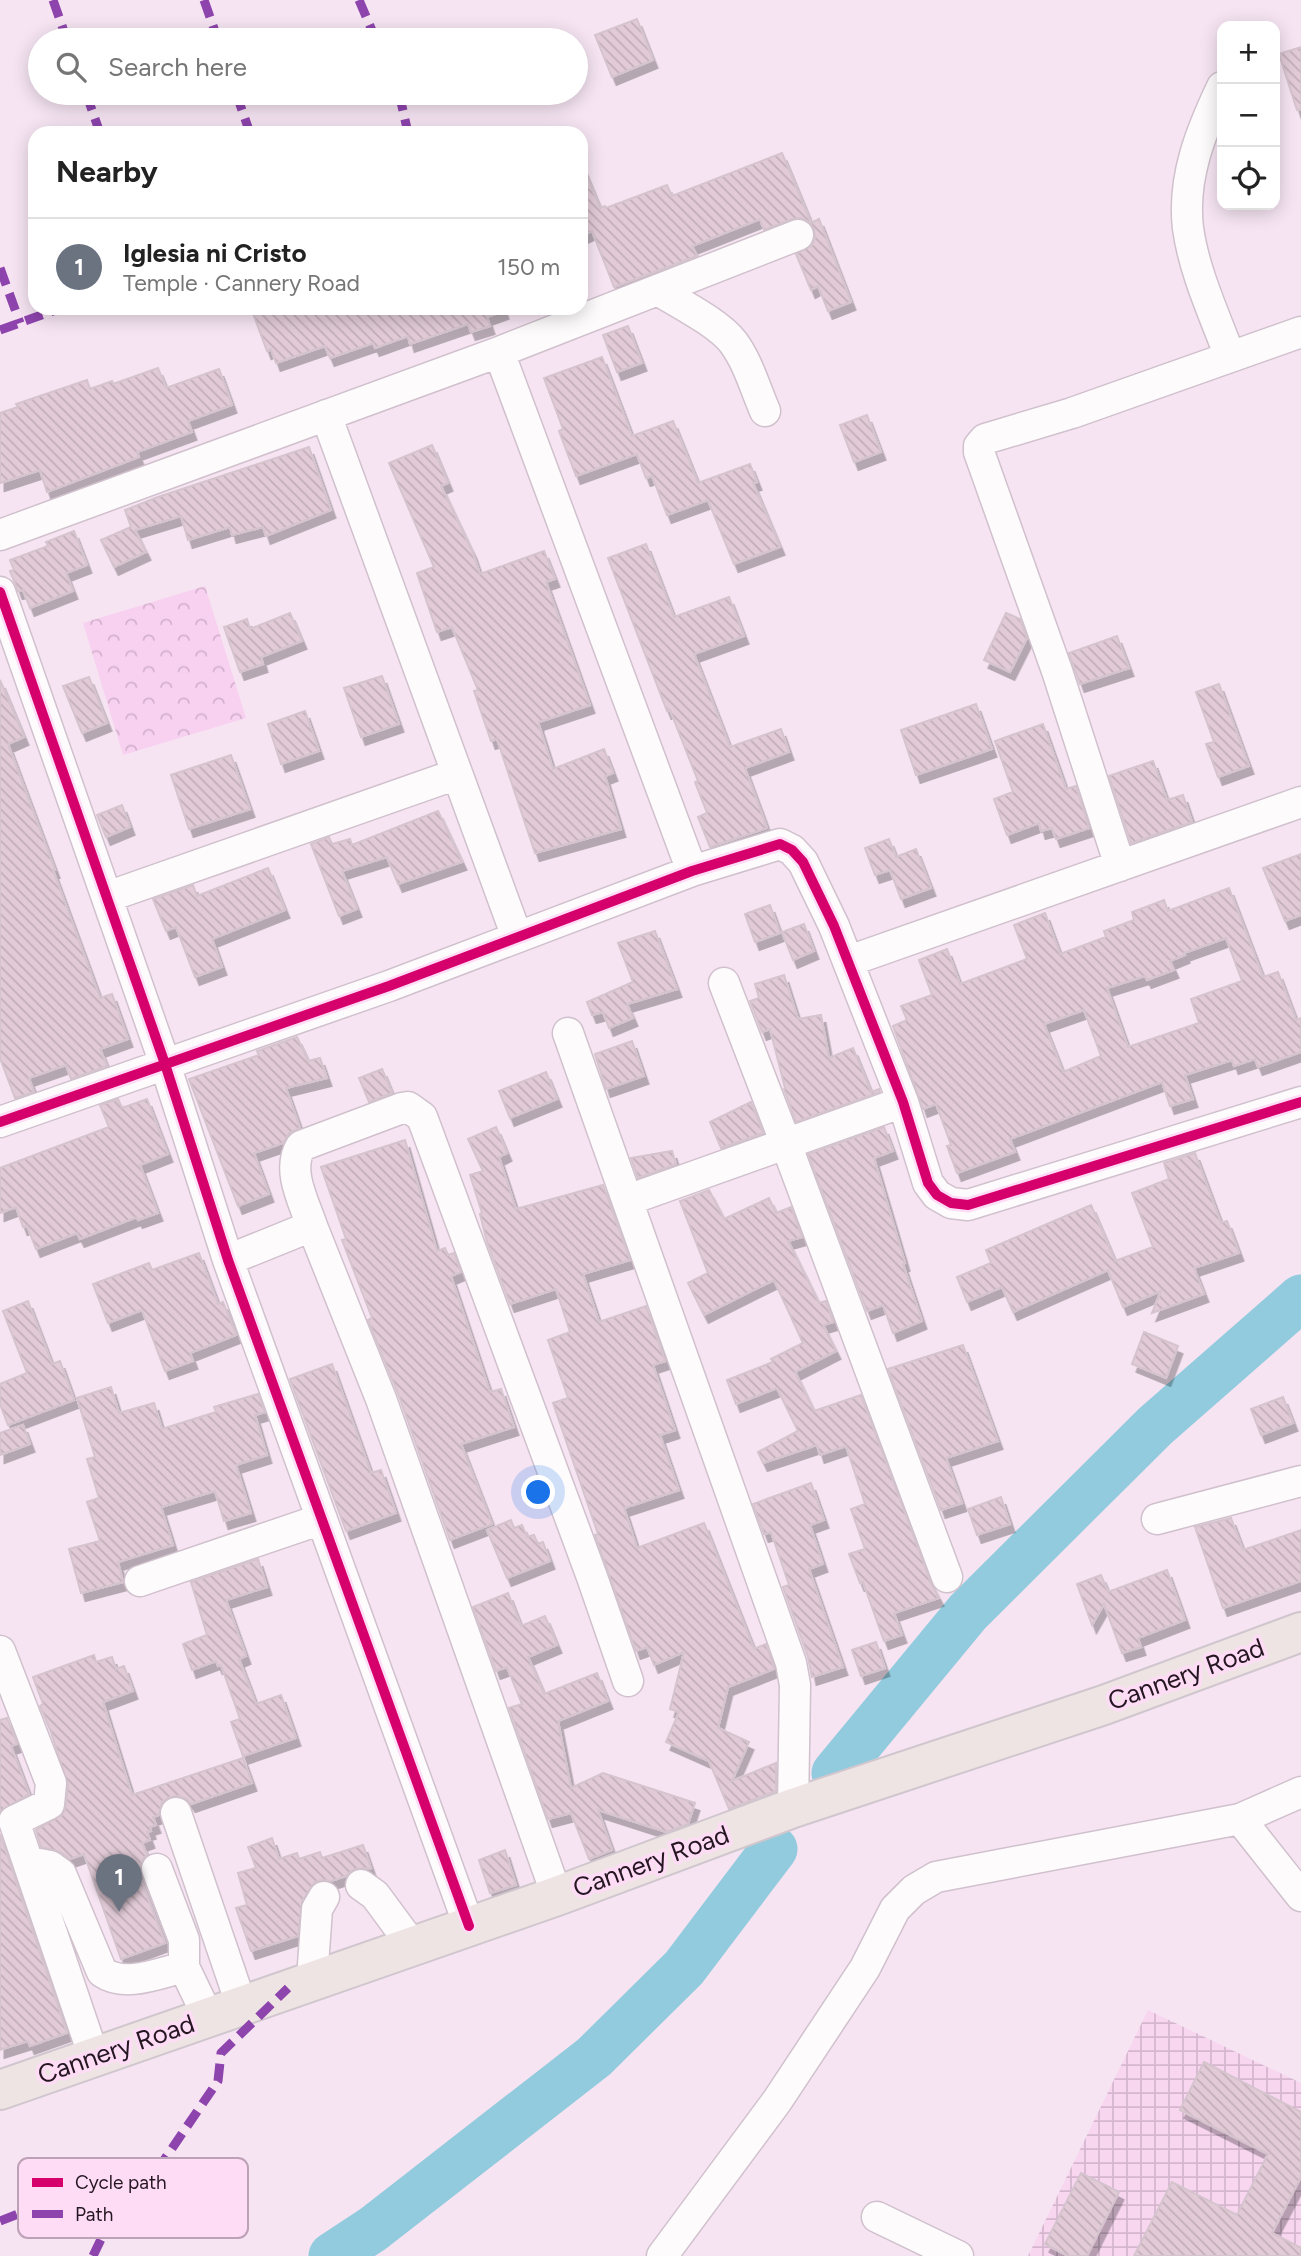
<!DOCTYPE html>
<meta charset="utf-8">
<style>
:root{--surface:#fff;--page:#f6f6f6;--text:#222;--muted:#767676;--line:#e0e0e0;--accent:#0f766e}
body{margin:0;font-family:Figtree,sans-serif;background:var(--page);color:var(--text)}
.controls{position:absolute;right:21px;top:21px;display:grid;overflow:hidden;border-radius:14px;box-shadow:0 4px 18px #0003}
.controls button{width:63px;height:63px;display:grid;place-items:center;padding:0;border:0;border-bottom:2px solid var(--line);background:var(--surface);color:var(--text);font:35px sans-serif}
.you{position:absolute;left:539px;top:1493px;width:24px;height:24px;margin:-18px;border:5px solid #fff;border-radius:50%;background:#1a73e8;box-shadow:0 0 0 10px #1a73e833}
.badge{display:grid;place-items:center;width:46px;height:46px;border-radius:50%;background:var(--accent);color:#fff;font-size:23px;font-weight:700}
.pin{position:absolute;translate:-50% -58px;filter:drop-shadow(0 2px 4px #0008)}
.pin::after{content:'';position:absolute;top:37px;width:24px;height:21px;background:inherit;clip-path:polygon(0 0,100% 0,50% 100%)}
.list{margin:0;padding:0;list-style:none}
h2{display:flex;justify-content:space-between;align-items:center;height:91px;margin:0;padding:0 28px;font-size:30px}
h2 small{font-size:23px;font-weight:400;color:var(--muted)}
.list li{display:grid;grid-template-columns:46px 1fr auto;gap:21px;align-items:center;box-sizing:border-box;height:98px;padding:0 28px;border-top:2px solid var(--line)}
.list b{display:block;font-size:26px;white-space:nowrap}
.list p{margin:0;font-size:23px;white-space:nowrap;color:var(--muted)}
.list em{font-size:23px;font-style:normal;color:var(--muted)}
.icon{flex:none;width:38px;height:38px;fill:none;stroke:currentColor;stroke-width:2;stroke-linecap:round;stroke-linejoin:round}
.map{position:relative;flex:none;width:1301px;height:2256px;overflow:hidden}
.search{position:absolute;background:var(--surface);box-shadow:0 4px 18px #0003;left:28px;top:28px;width:560px;height:77px;display:flex;align-items:center;gap:18px;box-sizing:border-box;padding:0 24px;border-radius:38px;color:var(--muted);font-size:26px}
.panel{position:absolute;background:var(--surface);box-shadow:0 4px 18px #0003;left:28px;top:126px;width:560px;height:189px;border-radius:21px}
.map>svg:first-child{display:block}
</style>
<div class="map">
<svg width="1301" height="2256" viewBox="0 0 1301 2256">
<defs>
<pattern id="industrial-grid" width="8" height="8" patternUnits="userSpaceOnUse" patternTransform="scale(1.75)"><rect width="8" height="8" fill="#f8d6f0"/><path d="M0 4h8M4 0v8" fill="none" stroke="#d4b7ce"/></pattern>
<pattern id="park-crowns" width="20" height="18" patternUnits="userSpaceOnUse" patternTransform="scale(1.75)"><rect width="20" height="18" fill="#f8d0f0"/><path d="M2 6a3 3 0 1 1 6 0M12 15a3 3 0 1 1 6 0" fill="none" stroke="#d4b2ce"/></pattern>
<pattern id="building-back-hatch" width="6" height="6" patternUnits="userSpaceOnUse" patternTransform="scale(1.75)"><rect width="6" height="6" fill="#e2cbd7"/><path d="M-1 5l2 2M0 0l6 6M5-1l2 2" fill="none" stroke="#c2aeb8"/></pattern>
<filter id="shadow"><feDropShadow dx="4.5" dy="8" stdDeviation="0" flood-color="#0004"/></filter>
</defs>
<rect width="100%" height="100%" fill="#f6e4f2"/>
<!-- industrial -->
<path fill="url(#industrial-grid)" d="M1148,2010l153,73v173h-273z"/>
<!-- park -->
<path fill="url(#park-crowns)" d="M205,586l41,132 -123,37 -40,-132z"/>
<g fill="none" stroke-linecap="round" stroke-linejoin="round">
<!-- river -->
<path stroke="#92cbdd" stroke-width="47" d="M835,1773l133,-161 187,-186 146,-128
M332,2256l41,-27 221,-172 90,-89 90,-119"/>
</g>
<!-- building -->
<path fill="url(#building-back-hatch)" stroke="#d5c4ce" stroke-width="2" fill-rule="evenodd" filter="url(#shadow)" d="M637,19l16,41 -41,17 -17,-42z
M1301,47v62l-4,1 -18,-56z
M782,153l29,70 8,-4 32,83 -23,9 -10,-25 -7,4 -15,-36 16,-9 3,-7 -1,-9 -5,-7 -8,-4 -9,1 -28,11 -4,-11 -68,27 5,10 -83,31 -22,-56 -11,5v-73l19,45 5,-2 1,2 61,-23 5,11z
M251,308h252l1,3 -17,6 3,9 -19,6 -3,-8 -58,20 -2,-8 -33,12 -2,-5 -43,15 -5,-12 -49,17 -5,-14 -4,2z
M628,326l14,37 -25,9 -14,-37z
M602,357l30,79 41,-15 25,62 52,-19 7,18 -4,1 27,64 -46,17 -26,-64 -41,15 -15,-39 -6,2 -9,-24 -61,22 -17,-45 4,-2 -19,-51z
M158,368l8,20 53,-19 13,36 -44,16 4,11 -55,20 2,5 -92,35 -7,-22 -40,13v-70l18,-6 -2,-3 71,-24 3,9 22,-8 1,3z
M867,415l14,37 -27,10 -14,-37z
M432,445l16,38 -7,3 31,65 8,23 64,-23 11,28 -9,3 44,123 -51,17v3l14,44 51,-20 9,24 -8,3 16,53 -86,24 -38,-114 -6,2 -17,-50 4,-1 -26,-63 -15,5 -20,-59 17,-6 -45,-104z
M309,447l22,63 -65,26 -3,-9 -31,8 -2,-8 -42,13 -7,-24 -46,14 11,22 -32,15 -13,-27 30,-13 -6,-17 33,-13z
M74,531l13,34 -21,8 7,18 -43,17 -7,-18 -5,1 -3,-8 -5,-12 4,-1 -4,-10 38,-14 -2,-4z
M646,544l28,73 55,-20 15,39 -50,18 36,93 51,-18 8,23 -44,16 22,60 -57,19 -12,-30 9,-4 -12,-31 3,-1 -28,-71 -3,1 -59,-153z
M290,613l12,28 -41,16 2,7 -23,8 -16,-45 23,-8 3,10z
M1006,613l14,6 7,19 -17,34 -26,-12z
M1117,636l12,32 -49,16 -11,-31z
M382,676l17,48 -38,13 -17,-49z
M89,677l18,46 -25,10 -19,-47z
M0,680l24,57 -16,7 47,126h-2l47,128 12,-4 16,45 -28,10 7,17 -36,13 -5,-14 -37,13 5,14 -19,6 -15,-40z
M1219,684l30,82 -31,11 -12,-33 8,-2 -18,-50z
M976,704l16,45 -76,26 -15,-45z
M305,711l14,40 -38,13 -13,-40z
M1043,724l23,65 10,-3 13,42 -33,11 -4,-11 -11,3 -2,-8 -32,12 -13,-36 19,-7 -18,-51z
M231,755l19,54 -61,20 -18,-54z
M1153,761l14,39 16,-5 9,27 -61,21 -22,-67z
M122,805l8,22 -24,10 -9,-22z
M438,811l24,51 -64,22 -11,-27 -45,14 15,38 -18,7 -28,-72 18,-7 3,7 18,-5 2,6z
M889,839l7,18 20,-8 15,39 -30,11 -11,-29 -15,5 -10,-27z
M1301,854v61l-16,6 -22,-53z
M268,868l17,42 -73,29 10,28 -27,10 -19,-50 -10,4 -13,-32 40,-14 4,11z
M1229,888l34,89 15,-5 18,48 5,-2v34l-43,15 -3,-8 -21,7 -2,-6 -47,15 8,24 -23,7 -8,-24 -152,57 5,13 -58,21 -10,-27 4,-1 -15,-41 -13,5 -30,-83 14,-6 -6,-14 31,-11 -13,-35 28,-11 13,35 67,-25 -13,-34 31,-12 15,41 46,-17 -2,-6 30,-11 -2,-8 32,-12 4,11zM1226,938l16,43 -51,18 8,24 -71,24 -21,-59 38,-12 2,4 27,-10 -4,-9 15,-6 -1,-2zM1084,1010l17,46 -38,16 -19,-48z
M770,905l10,28 -25,9 -10,-28z
M804,924l10,27 -21,9 -11,-28z
M655,931l22,58 -50,15 6,14 -24,10 -6,-16 -11,3 -5,-13 46,-20 -15,-39z
M784,975l14,44 23,-4 8,43 24,-10 18,44 8,-3 1,3 -84,30 -12,-33 1,-1 -15,-59 -8,3 -12,-31 9,-3 -4,-14z
M297,1037l11,24 12,-3 7,20 -41,10 14,40 -11,5 -6,10 -29,10 15,41 -31,12 -49,-127 70,-24 -2,-4z
M632,1041l12,35 -38,13 -11,-35z
M382,1069l10,24 -23,9 -10,-24z
M546,1072l11,27 -47,19 -11,-27z
M118,1099l4,9 25,-9 21,55 -28,11 18,48 -20,7 -1,-3 -57,22 -3,-6 -41,16 -9,-23 -4,1 -7,-20 -16,6v-45l109,-41 -9,-22z
M751,1102l12,31 -42,15 -11,-26z
M496,1127l11,26 -8,4 17,52 87,-24 27,75 -47,14 16,48 47,-16 19,55 -12,4 22,65 -15,5 19,55 -55,18 13,40 67,-25 50,126 12,-5 8,25 -46,18 -10,41 31,14 -17,39 44,-18v28l-47,18 -20,-48 -43,-19 13,-30 -9,-3 14,-57 -30,13 -7,-18 -11,4 -41,-116 3,-1 -45,-131 15,-5 -20,-58 22,-8 -14,-43 -46,15 -23,-62 -7,-28 2,-1 -12,-38 13,-4 -15,-32z
M884,1127l9,24 -19,7 31,105 -2,1 19,57 -29,12 -10,-28 -16,6 -59,-157z
M405,1140l32,111 8,-3 3,7 6,-2 7,19 -10,4 39,116 11,-3 13,38 -53,17 31,80 -42,16 -51,-144 -31,-76 4,-2 -30,-78 4,-1 -25,-72z
M672,1151l4,13 -38,14 -7,-20z
M1195,1153l26,70 6,-2 12,32 -45,15 10,26 -52,19 9,-22 -38,16 -15,-37 -95,42 -11,-25 -35,15 -10,-25 34,-14 -5,-13 105,-45 24,56 38,-14 -21,-54 37,-14 -5,-16z
M709,1190l15,29 45,-21 7,15 15,-6 11,30 -14,4 31,62 7,-2 7,21 -10,3 13,26 -41,21 19,39 47,-16 70,188 8,15 -45,15 8,22 -18,6 -21,-59 -3,1 -11,-29 16,-5 -14,-40 14,-5 -19,-58 -26,9 -3,-10 -54,18 -5,-11 40,-21 -21,-43 -41,16 -9,-24 46,-18 -2,-3 32,-16 -29,-63 -70,35 -16,-32 20,-10 -28,-72z
M199,1253l19,51 5,-2 13,33 -46,18 3,8 -28,10 -23,-61 -34,13 -15,-39 56,-21 3,7z
M28,1301l24,63 8,-3 14,39 -66,25 -8,-21v-20l27,-11 -24,-62z
M1144,1332l34,14 -12,32 -34,-14z
M963,1345l35,96 -52,17 16,45 -21,7 -53,-141z
M332,1364l39,109 10,-3 15,43 -50,18 -56,-152z
M111,1387l8,26 35,-10 8,26 54,-17 -2,-5 44,-13 7,18 -10,3 12,40 -31,10 15,48 -27,8 -9,-30 -54,16 12,38 -55,17 5,20 -42,11 -12,-44 31,-8 -13,-39 12,-4 -12,-39 8,-2 -18,-59z
M1283,1397l10,26 -32,12 -10,-26z
M23,1425l7,19 -30,11v-22z
M811,1483l13,37 -14,5 13,39 -14,5 34,98 -31,10 -4,-20 -25,-70 6,-2 -18,-53 -7,2 -11,-30z
M1001,1497l9,27 -33,11 -9,-26z
M1231,1518l12,32 58,-20v51l-78,27 -28,-81z
M511,1520l3,8 8,-3 5,12 7,-2 4,9 5,-2 7,19 -43,17 -20,-48z
M258,1559l9,28 -41,13 20,56 -7,3 17,45 25,-9 15,43 -53,18 -12,-34 9,-3 -19,-54 -3,1 -2,-5 -24,9 -9,-26 24,-9 -16,-53z
M1167,1570l18,50 -47,18 3,9 -19,6 -18,-49 -12,21 -15,-41 24,-9 7,17z
M508,1593l13,33 24,-10 12,29 -29,12 16,37 53,-21 11,28 -50,20 13,67 32,-15 92,30 -7,21 -22,8 -68,-22 14,40 -23,9 -18,-46 -23,6 -39,-111 13,-4 -15,-37 -11,4 -23,-64z
M876,1642l9,26 -24,8 -9,-26z
M94,1655l2,7 16,-5 4,12 8,-3 9,25 -30,11 29,93 111,-37 9,25 -61,21 -4,-5 -8,-3 -9,1 -8,5 -3,13 -6,2 3,8 -6,2 1,4 -4,1 3,8 -8,3 5,12 -4,4 -5,13 27,71 -44,16 -37,-105 -14,5 -10,-7 -19,-5 -5,-17 27,-16 3,-8 2,-21 -17,-53 -11,-26 3,-2 -10,-27z
M7,1718l10,26 -6,2 18,48 -29,17v-91z
M0,1834l67,199 -37,13 -2,-5 -28,9z
M272,1838l7,21 18,-6 2,6 21,-7 2,6 41,-13 8,23 -17,1 -8,7 -15,5 -8,-1 -8,2 -13,19 -4,35 -47,15 -15,-43 11,-3 -9,-32 18,-5 -8,-21z
M505,1850l11,35 -26,8 -11,-33z
M1204,2062l97,50v65l-29,56 29,15v8h-167l38,-74 65,33 31,-61 -88,-44z
M1081,2173l38,19 -32,64h-19l-23,-12z"/>
<g fill="none" stroke-linecap="round" stroke-linejoin="round">
<defs>
<path id="minor" d="M1222,87c-21,44 -40,91 -34,141 6,44 27,88 42,129
M658,290c22,14 59,32 75,52 15,20 22,46 32,69
M499,352l193,519
M326,415l191,522
M0,535l499,-183 299,-117
M0,592l165,472 63,196 241,666
M1120,866l-63,-195 -78,-219v-6l6,-7 87,-26 229,-81
M107,897l350,-123
M849,961l452,-159
M724,983l62,161 161,433
M568,1033l223,630 4,22 -2,123
M0,1122l389,-136 303,-115 88,-27 12,6 11,12 31,64 69,176 25,81 9,12 14,8 17,2 333,-103
M628,1200l275,-98
M312,1226l69,173 176,497
M228,1260l84,-34c-8,-24 -26,-56 -11,-80l101,-38 6,-1 14,10 170,460 36,104
M1157,1519l144,-38
M140,1581l182,-62
M0,1651l51,132 -2,21 -35,17 80,236
M176,1813l65,191
M1240,1819l61,77
M28,1862l22,4 11,8 41,98c23,16 57,1 82,-5l24,50
M157,1869l27,71v27
M361,1885l14,10 37,50
M312,1979l5,-70 7,-12
M877,2217l81,39
M662,2256l115,-155 88,-133 30,-59 19,-19 22,-13 304,-58 61,-27"/>
<path id="major" d="M0,2090l557,-194 236,-88 311,-103 197,-73"/>
</defs>
<!-- minor casing -->
<use href="#minor" stroke="#d0c1cd" stroke-width="33"/>
<!-- major casing -->
<use href="#major" stroke="#d0c7ce" stroke-width="42"/>
<!-- minor -->
<use href="#minor" stroke="#fefbfd" stroke-width="30"/>
<!-- major -->
<use href="#major" stroke="#efe4e4" stroke-width="38"/>
<!-- quiet -->
<path stroke="#8e44ad" stroke-width="9" stroke-dasharray="18 9" stroke-linecap="butt" d="M53,0l14,40
M204,0l14,40
M359,0l17,40
M86,93l14,40
M236,93l14,40
M399,93l9,40
M0,268l20,55
M0,330l61,-22
M0,2221l120,-46 41,-11
M93,2256l21,-44 48,-49 56,-82 3,-28 67,-65"/>
<defs>
<path id="cycleway" d="M0,592l165,472 63,196 241,666
M0,1122l389,-136 303,-115 88,-27 12,6 11,12 31,64 69,176 25,81 9,12 14,8 17,2 333,-103"/>
</defs>
<!-- cycleway casing -->
<use href="#cycleway" stroke="#fedcf6" stroke-width="15"/>
<!-- cycleway -->
<use href="#cycleway" stroke="#d6006c" stroke-width="10"/>
</g>
<g text-anchor="middle" dominant-baseline="central" stroke-width="7" stroke-linejoin="round" paint-order="stroke">
<!-- street labels -->
<g font-size="26" fill="#251622" stroke="#fedcf6">
<text transform="translate(1186 1674) rotate(-20)">Cannery Road</text>
<text transform="translate(651 1861) rotate(-20)">Cannery Road</text>
<text transform="translate(116 2049) rotate(-19)">Cannery Road</text>
</g>
</g>
<!-- legend -->
<rect x="18" y="2158" width="230" height="80" rx="10" fill="#fedcf6" stroke="#bda1b6" stroke-width="2"/>
<rect x="32" y="2178" width="31" height="9" fill="#d6006c"/>
<rect x="32" y="2210" width="31" height="8" fill="#8e44ad"/>
<g font-size="19" fill="#251622">
<text x="75" y="2189">Cycle path</text>
<text x="75" y="2221">Path</text>
</g>
</svg>
<div class="controls">
<button>+</button>
<button>−</button>
<button><svg class="icon" aria-label="locate" viewBox="0 0 24 24"><circle cx="12" cy="12" r="6"/><path d="M12 2v4M12 18v4M2 12h4M18 12h4"/></svg></button>
</div>
<div class="you"></div>
<div class="pin badge" style="left:119px;top:1912px;background:#6b7280">1</div>
<div class="search"><svg class="icon" aria-label="search" viewBox="0 0 24 24"><circle cx="10" cy="10" r="6"/><path d="M15 15l6 6"/></svg>Search here</div>
<section class="panel">
<h2>Nearby<small></small></h2>
<ul class="list">
<li><span class="badge" style="background:#6b7280">1</span><div><b>Iglesia ni Cristo</b><p>Temple · Cannery Road</p></div><em>150 m</em></li>
</ul>
</section>
</div>
